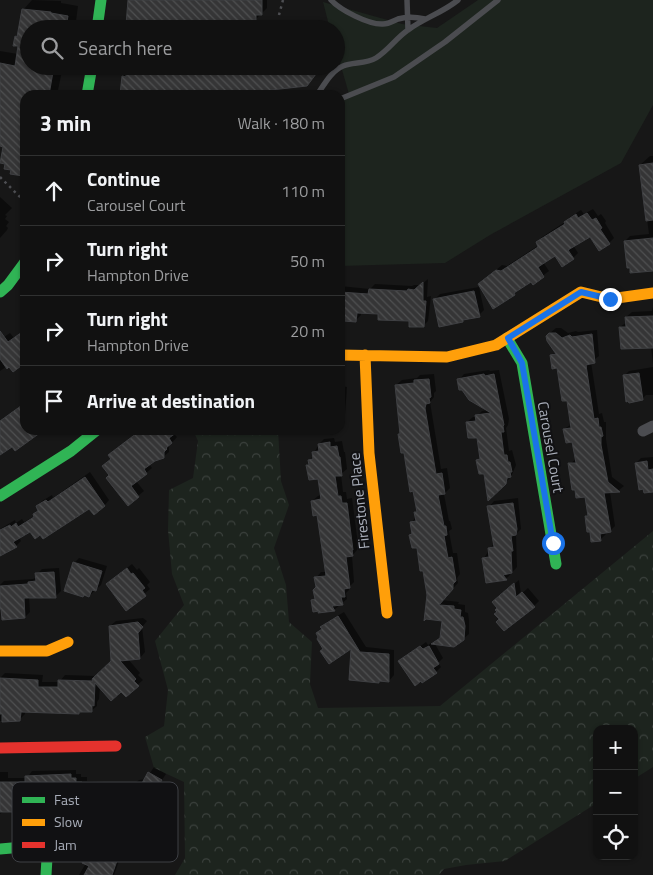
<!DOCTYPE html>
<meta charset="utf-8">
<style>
:root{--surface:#111;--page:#1a1a1a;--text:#f1f3f6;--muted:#9c9d9f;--line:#303131}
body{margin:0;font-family:"Titillium Web",sans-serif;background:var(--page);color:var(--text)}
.controls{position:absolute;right:15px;bottom:15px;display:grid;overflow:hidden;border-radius:10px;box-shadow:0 1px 4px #0004}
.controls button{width:45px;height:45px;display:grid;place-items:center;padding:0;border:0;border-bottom:1px solid var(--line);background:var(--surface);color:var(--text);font:25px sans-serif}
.stop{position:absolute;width:15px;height:15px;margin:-11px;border:4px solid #1a73e8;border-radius:50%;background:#fff}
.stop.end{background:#1a73e8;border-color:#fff;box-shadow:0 1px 5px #0008}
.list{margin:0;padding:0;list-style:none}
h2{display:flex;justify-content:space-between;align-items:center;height:65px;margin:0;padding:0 20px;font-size:21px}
h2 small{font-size:16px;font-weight:400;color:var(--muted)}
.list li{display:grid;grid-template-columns:32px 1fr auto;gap:15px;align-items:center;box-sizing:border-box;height:70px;padding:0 20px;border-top:1px solid var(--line)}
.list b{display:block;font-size:19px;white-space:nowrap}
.list p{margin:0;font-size:16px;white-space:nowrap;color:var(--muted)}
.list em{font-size:16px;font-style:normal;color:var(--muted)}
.icon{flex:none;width:28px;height:28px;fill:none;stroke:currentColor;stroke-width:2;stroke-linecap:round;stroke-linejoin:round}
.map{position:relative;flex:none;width:653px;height:875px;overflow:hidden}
.search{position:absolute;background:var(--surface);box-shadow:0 1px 4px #0004;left:20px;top:20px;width:325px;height:55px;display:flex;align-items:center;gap:12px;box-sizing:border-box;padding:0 18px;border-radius:28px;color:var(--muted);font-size:19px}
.panel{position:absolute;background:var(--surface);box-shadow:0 1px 4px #0004;left:20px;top:90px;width:325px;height:345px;border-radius:15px}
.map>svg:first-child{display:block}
</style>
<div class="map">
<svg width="653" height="875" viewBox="0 0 653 875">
<defs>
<pattern id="forest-crowns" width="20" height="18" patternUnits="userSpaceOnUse" patternTransform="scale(1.25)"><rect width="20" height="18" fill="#1d241e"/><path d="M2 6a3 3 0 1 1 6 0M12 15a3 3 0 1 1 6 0" fill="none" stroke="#3b413d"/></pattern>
<pattern id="building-back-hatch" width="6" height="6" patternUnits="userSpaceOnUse" patternTransform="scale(1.25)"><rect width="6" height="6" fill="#353536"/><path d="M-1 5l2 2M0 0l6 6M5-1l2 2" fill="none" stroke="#4f5051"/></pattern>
</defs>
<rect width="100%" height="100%" fill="#171717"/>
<!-- green -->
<path fill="#1d241e" d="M478,0h175v105l-32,58 -131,72 -45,28 -105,3v-169l9,-3 -13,-45v-20h-6l-7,-27 79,22 35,4z"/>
<!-- forest -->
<path fill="url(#forest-crowns)" d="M193,430h85l3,51 8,24 -15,43 12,37 3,37 23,20 -2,42 8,24 122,-2 213,-175v236l-19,12v-50h-37v74l-92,58 -39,4 -22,4 -5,6h-264l10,-17 -1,-76 -30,-14 -9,-31 19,-11 4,-36 -13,-49 29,-36 -12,-31 -4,-44 1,-40 24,-12 5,-37z"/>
<!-- shadow -->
<path fill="#0007" d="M32,0l29,1v2l17,3 -3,23h-46v37h34l-6,29h-32v77l-13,-3 -6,-6 -6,-52v-60l18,3 1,-9 -3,-8 3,-3 4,-24z
M129,0h138v8l-11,11h-20l-3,3 -81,7v-4z
M131,66h191l-48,22 -3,4 -19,-2 -55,5h-73l-1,-18z
M650,156h3v115l-28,-30 5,-5 19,-2 -9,-69z
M0,197l12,11 -7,7 2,1 -2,3 4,3 -3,4 2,2 -1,2 -7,8z
M593,209l5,7 3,-2 5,7 -1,2 9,15 -5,5 -19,-8 -17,10 5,8 -5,5 -18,-4 -12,8 6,9 -16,12 -2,-3 -17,14 -35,-10 23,-19 5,1 32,-21 -2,-3 5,-5 23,-15 5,-5 11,-7 3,4z
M428,279l-1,18 4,-1 -3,25 -5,5 -13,-6 -30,-7 -19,-1v3l-5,5 -16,-4v-30l30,3 5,-5 37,2 2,-1h7z
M479,287l5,23 -5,5 -14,3 -2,3 -28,-22 5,-5z
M653,307v57l-2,-17 -31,-20 7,-5 -1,-5 6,-5 20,-1z
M556,328h5l7,5 8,-2 2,1 19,-2 2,26 -8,6 8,52 3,-1 2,9h2v17l6,38 12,9 -5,4 -9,2 5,34 -5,5 -5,1 1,2 -5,5 -15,-22 3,-3 -3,-18 -16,-32 6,-5 -3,-19 -9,-11 8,-5 -4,-25 -10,-32 -6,-12 4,-4 -6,-18z
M25,330v32l-19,5 -6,4v-34l1,2 9,-6 4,5z
M653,367v28h-7l-4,4 -18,-23 5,-5z
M489,370l1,1 9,-1 10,49 -1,6 -2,3 3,23 3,-1 4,15 -5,12 -22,22 -4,-27 -7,-12 3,-4 -3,-19 -11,-15 6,-5h3l6,-6 6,-1 -29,-30 5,-6z
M434,374l2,17 -2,2v4l-4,5 11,67 6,-1 3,20 -6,6 5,27h1l2,8 -3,2 4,22h4l3,21 -3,4 1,5 -16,17 17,2 -1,2 7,1v7l3,1 1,7v14l-6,5 -28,5 8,14 -5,5 3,4 -5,5 -36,-11 26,-19 2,3 13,-8 2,-17 -15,-25 -4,-25 -11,-37 -2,-10 5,-6v-4l2,-2 -13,-60 -6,-16 2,-3 -5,-47 6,-5 15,-2 3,-3z
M340,386l7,1 -2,27 -5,5z
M141,430h35l-3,3 4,4 -8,9v6l-6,5 -14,7 3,4 -16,13 8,10 -16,13 -18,-29 2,-17z
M334,438l1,4 7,-1 2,11h1l2,17 -6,5 2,18h3l1,7 5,-1 6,46 -1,6 -5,6 2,26 -5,5v3l-3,3 1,6 -13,11 -14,2 -8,-12 4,-3v-19l5,-6h6l-9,-58h-4l-2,-13 6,-5 3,-1 -2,-18 -12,-11 12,-22 5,-5z
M653,457v34l-17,-28 5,-5z
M90,472l19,28 -5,6 -14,1 -49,26 -10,-3 -12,7 2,4 -5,5 -16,9v-26l15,-9 1,3 6,-4 2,3 11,-6 -1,-2 5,-4 -2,-4 5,-5 10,-6 1,3z
M518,498l3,31 -5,5 1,33 -10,11 -20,3 -3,-23 10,-15 -5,-36 5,-6z
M79,558l28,8 -6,19 -12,11 -15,-33z
M132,564l5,6 2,-2 11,14 -3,3 3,4 -24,20 -13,-30z
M59,568l2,23 -5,5 -27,1 1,15 -5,5 -25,-9v-23l4,-4 29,-2 4,-2v-3l5,-5z
M519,580l2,14 7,-6 11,13 -5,5 -34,13 -1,-22z
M344,612l22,35 28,3v25l-5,6h-10l-26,-35 -28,2 -8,-15 10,-11z
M143,618l4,3 -5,6 3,25 -5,6 -12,1 12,14 -2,2 5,5 -17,15 -5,-4 -21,-5 -1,13 -2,3v4l-6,5h-66v3l-5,5 -20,2v-43l5,-5 38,2 -1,7h17l6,-7 31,1 17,-15 -3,-35 6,-5z
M154,767l12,7 -6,9 5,3 -10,17 -6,6 -31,-12v18l-6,5 -12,-3 -10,-7 -21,-2h-18l-4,3h-43l-4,3v-42h8v6h19l5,-7 44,-1v4h5v3h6v4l18,1 -1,4h7l-1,13 8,-5v2l21,-16 7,-1z
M96,837l28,10 -10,28h-35l7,-12 5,-21z"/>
<!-- building -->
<path fill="url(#building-back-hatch)" stroke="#3f4043" d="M128,0h134v15h-6v5l-22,1v2l-83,6v-3l-25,-1z
M22,9l29,3v1l17,3 -2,11 -2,-1v3h-35v37h25l-5,29h-24v78l-2,3 -13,-2 1,-4 -7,-1 1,-5 -5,-1 3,-16 -3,-1v-83l15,3 3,-20h-5l2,-10 2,1z
M130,66l87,1 105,-1 -15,20 -36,4v3l-20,1v-2l-50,3h-81l2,-19 4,1v-7h4z
M653,163v57l-7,1 -7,-56z
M587,213l5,7 4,-2 6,10 -2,1 10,15 -11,7 -9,-14 -22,13 6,9 -12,8 -7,-11 -17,11 6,10 -11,8 -2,-3 -17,11 1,2 -22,14 -15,-25 18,-14 5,1 37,-24 -2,-5 29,-18 -1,-2 12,-8 2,4z
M653,238v33l-23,2v-5h-3l-3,-27z
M423,282v19h3l-2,26h-15v-6l-31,-1v-6l-21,-1 -1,9 -12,-1 1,-3h-5v-26l28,2 1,-5 38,2 1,-2 6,1z
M474,291l6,26 -17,3v2l-24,5 -6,-28z
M653,316v32l-32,1 -2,-22h7l-1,-10z
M25,330v33l-12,9 -4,-5 -2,2 -7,-10v-28l8,11z
M549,333h7l6,5 8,-3 2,2 20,-3 3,29 -9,2 8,54 4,-1 1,9h2l2,9 -2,1v8l7,37 12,10 -16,1 7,39 -11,2 1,7 -10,1 -1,-10h-3l-2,-16h3l-3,-19 -9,1 -1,-8h-3l-4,-27h8l-4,-21 -6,1 -3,-14 8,-1 -4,-27h-5l-5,-33 -5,1 -2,-14 6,-1 -9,-13 -1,-5z
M639,373l4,27 -14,3 -1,-2 -2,1 -3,-27z
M484,374l1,2 9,-2 10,51 -1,1 1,6h-3l3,23h3l1,7h2l2,10h-2l1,5 -4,1 -1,6 -18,17 -4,-27h-5l-3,-14 4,-1 -3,-21h-9l-2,-16 10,-1 -1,-6 16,-2 -22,-13 -7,-10h-3l-2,-11z
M429,379l2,18 -2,1 1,5 -4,1 -1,4 11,66 6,-1 3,21 -7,1 6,31h2l1,9 -3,1 4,22 4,-1 4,24 -3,3v5l-14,16 15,1v3l7,1 -1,7h3l2,9 -1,14 -10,7 -23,-3 9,-6 2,-17 -16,-2 -2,2 3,-26 -4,-24h-3l-3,-23h-5l-3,-13 3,-1 -2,-12 6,-1 -2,-9h3l-4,-21 -3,1 -6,-39h-3l-3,-19h2l-5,-49 19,-2v-3z
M25,403v27h19l-29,21 -3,-4 -12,8v-34z
M141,430h39l-11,8 3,5 -6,5 1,1 -3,3v6l-9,3 -11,8 3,5 -16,12 8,11 -11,9 -22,-28 3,-3 -7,-9 9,-7 -3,-4z
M330,442v5l7,-1 2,11h1l2,19h-7l3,20h3l1,7h5l6,47h-1l1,6 -7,1 4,31 -6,1 1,8h-4l2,8 -11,1 3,5 -17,2 1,-2 -6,1 -2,-12 4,-1 -2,-9 3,-3 -2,-10 12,-1 -9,-61 -4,1 -2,-15 10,-2 -3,-20 -9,1 -3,-15h3l-1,-5 5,-1 -1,-7 7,-1 -1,-7z
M647,461l1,9 5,-1v23l-9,1 -1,-4 -4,1 -4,-27z
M85,477l20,29 -11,9 -5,-6 -46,30 -3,-4 -5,4 -5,-7 -17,10 4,5 -17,9v-26l10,-5 1,2 5,-4 2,4 16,-10 -1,-3 5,-3 -2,-5 10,-6 2,2z
M513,503l4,26 -1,6 -5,1 2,15h-2l1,22 -9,2 4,5 -21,3 -4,-25 7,-1 -1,-9 6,-1 -7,-41z
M73,562l29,9 -6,20 -4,-1 -3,7 -5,-2 -1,2 -19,-6z
M127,568l4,6 2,-1 12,15 -3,2 4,6 -20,15 -20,-27z
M54,572l2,26h-32l1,20 -23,2 -1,-11h-1v-23l28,-2v-2l8,-1 -1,-8z
M514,583l2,14 6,-5 13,15 -31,24 -8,-9 3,-3 -5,-5 3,-2 -2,-2 2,-2 -5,-6z
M338,616l22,36 29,2v28l-10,-1v2l-30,-3 2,-31 -22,15 -9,-13 3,-2 -6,-10 1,-2 -2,-4 6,-4 -2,-2z
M138,622l5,5 -5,6 2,26 -20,2 16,18 -2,2 5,5 -13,11 -5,-5 -10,9 -16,-18 -1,23 -2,-1v7h-13v2l-58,-2 -1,9 -18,1v-8h-2v-36l38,2v7h20v-7l35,1 -1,-2 19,-18 -2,-35z
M420,646l3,3 6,-3 10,18 -6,4 4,5 -15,10 -1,-2 -6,5 -17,-25z
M148,772l14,8 -6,9 5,2 -11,19 -20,11 -14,-25 17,-11 9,-2z
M71,774v4h5v4h6v4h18v5h6v11l7,-4v23h-15v-2h-9v-8l-21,1v-3h-20v3h-48v-30h25v-6z
M90,841l30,11 -8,23h-28l5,-9 -7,-3z"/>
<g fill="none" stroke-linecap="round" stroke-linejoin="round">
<!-- path -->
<path stroke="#4d4e52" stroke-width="2.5" stroke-dasharray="2.5 4" stroke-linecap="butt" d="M279,15l4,-15
M0,177l25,25"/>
<!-- lane -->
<path stroke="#4b4c50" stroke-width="5.5" d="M331,0c9,10 38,25 52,24 6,0 10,-3 15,-5 10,-3 18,-2 27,0
M407,0l1,30
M276,29l1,-6
M317,95c7,-10 14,-24 26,-29 10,-4 23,-2 33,-8 13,-8 20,-20 32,-28 16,-12 34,-17 50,-30
M340,99l54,-22 51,-35 53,-42"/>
<!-- street -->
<path stroke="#4b4c50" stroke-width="11" d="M643,431l10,-5"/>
<!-- fast -->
<path stroke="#30b455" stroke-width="11" d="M97,29l4,-29
M87,95l5,-29
M0,292l8,-7 17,-23
M507,338l15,25 34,201
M0,496l71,-45 26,-21
M0,849l23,-2 24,11 -1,17"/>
<!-- slow -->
<path stroke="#ff9f0a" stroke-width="11" d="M340,355l107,2 49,-12 85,-53 29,7 43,-6
M365,355l4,98 18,160
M0,651h47l21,-9"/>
<!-- jam -->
<path stroke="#e5322d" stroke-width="11" d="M0,748l116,-2"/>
</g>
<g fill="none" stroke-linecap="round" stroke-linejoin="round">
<!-- route -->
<path stroke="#1a73e8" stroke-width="6" d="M553,543l-31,-180 -14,-25 73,-46 29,7"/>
</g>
<g text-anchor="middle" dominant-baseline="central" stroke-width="4" stroke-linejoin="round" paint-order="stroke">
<!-- street labels -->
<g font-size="15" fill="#a8adb8" stroke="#111113">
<text transform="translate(551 447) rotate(80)">Carousel Court</text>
<text transform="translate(359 501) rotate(-96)">Firestone Place</text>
</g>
</g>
<!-- legend -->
<rect x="12" y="782" width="166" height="80" rx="8" fill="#111113" stroke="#3e4045" stroke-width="1"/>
<rect x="22" y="797" width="23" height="6" fill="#30b455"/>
<rect x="22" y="819" width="23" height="7" fill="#ff9f0a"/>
<rect x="22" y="842" width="23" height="6" fill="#e5322d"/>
<g font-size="14" fill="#a8adb8">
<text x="54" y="805">Fast</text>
<text x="54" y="827">Slow</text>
<text x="54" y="850">Jam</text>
</g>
</svg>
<div class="controls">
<button>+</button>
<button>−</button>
<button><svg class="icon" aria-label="locate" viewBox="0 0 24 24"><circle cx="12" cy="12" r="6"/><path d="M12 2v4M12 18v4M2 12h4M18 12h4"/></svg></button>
</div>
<div class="stop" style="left:553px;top:543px"></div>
<div class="stop end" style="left:610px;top:299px"></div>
<div class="search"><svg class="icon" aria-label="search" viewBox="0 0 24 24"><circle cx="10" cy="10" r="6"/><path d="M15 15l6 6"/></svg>Search here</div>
<section class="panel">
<h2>3 min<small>Walk · 180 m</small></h2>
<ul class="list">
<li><svg class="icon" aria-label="ahead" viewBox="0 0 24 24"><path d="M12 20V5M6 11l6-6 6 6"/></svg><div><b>Continue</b><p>Carousel Court</p></div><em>110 m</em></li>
<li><svg class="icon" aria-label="right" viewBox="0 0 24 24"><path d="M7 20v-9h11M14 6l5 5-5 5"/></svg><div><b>Turn right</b><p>Hampton Drive</p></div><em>50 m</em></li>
<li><svg class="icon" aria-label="right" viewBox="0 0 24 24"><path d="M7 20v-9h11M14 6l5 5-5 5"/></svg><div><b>Turn right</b><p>Hampton Drive</p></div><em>20 m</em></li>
<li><svg class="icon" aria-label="arrive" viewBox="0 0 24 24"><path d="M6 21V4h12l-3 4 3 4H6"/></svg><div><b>Arrive at destination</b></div></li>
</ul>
</section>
</div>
